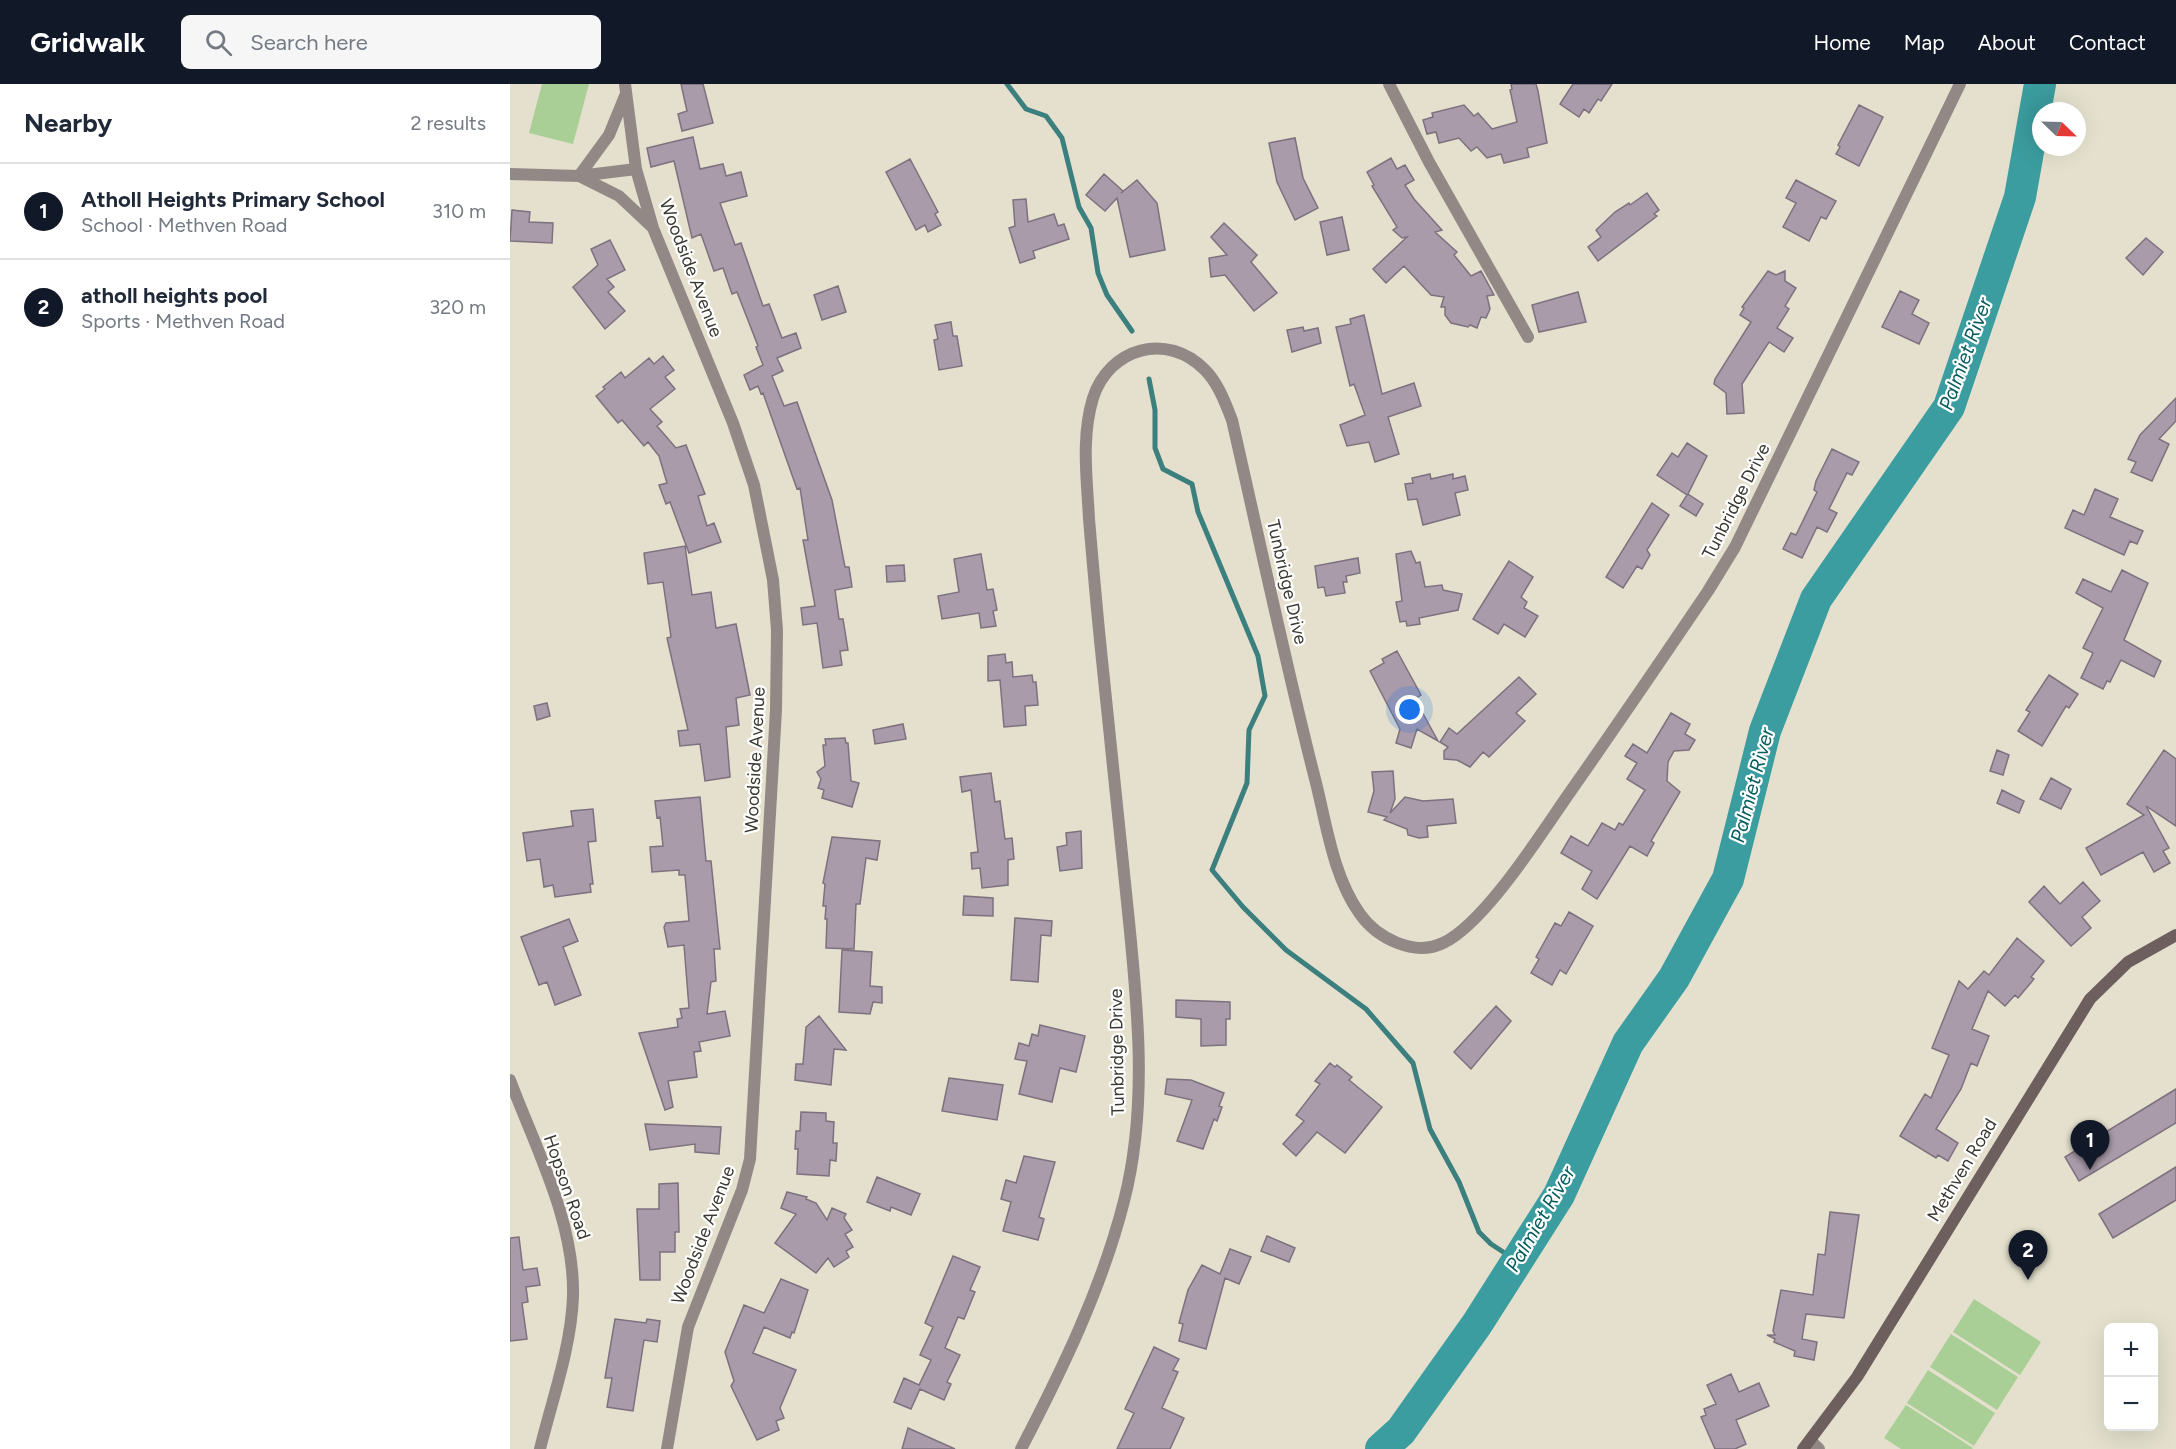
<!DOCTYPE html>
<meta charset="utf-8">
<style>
:root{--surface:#fff;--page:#f6f6f7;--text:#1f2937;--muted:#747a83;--line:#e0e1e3;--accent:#111827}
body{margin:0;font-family:Figtree,sans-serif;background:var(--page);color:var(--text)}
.controls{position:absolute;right:18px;bottom:18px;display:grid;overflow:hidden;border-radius:9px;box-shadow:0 6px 24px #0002}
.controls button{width:54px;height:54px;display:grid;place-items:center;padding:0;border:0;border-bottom:2px solid var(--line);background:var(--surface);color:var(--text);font:30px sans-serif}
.compass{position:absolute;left:1522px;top:18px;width:54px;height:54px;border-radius:50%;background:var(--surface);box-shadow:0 6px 24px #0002;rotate:113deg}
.you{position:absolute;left:900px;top:626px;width:21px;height:21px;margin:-15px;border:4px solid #fff;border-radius:50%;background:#1a73e8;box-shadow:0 0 0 9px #1a73e833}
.badge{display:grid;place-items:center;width:39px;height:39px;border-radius:50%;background:var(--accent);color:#fff;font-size:20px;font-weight:700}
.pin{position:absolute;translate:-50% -50px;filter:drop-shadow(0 2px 3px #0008)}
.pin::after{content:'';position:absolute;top:32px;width:21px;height:18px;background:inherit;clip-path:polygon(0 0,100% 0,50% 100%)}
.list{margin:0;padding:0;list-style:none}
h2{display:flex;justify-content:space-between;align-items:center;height:78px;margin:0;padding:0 24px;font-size:26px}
h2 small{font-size:20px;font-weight:400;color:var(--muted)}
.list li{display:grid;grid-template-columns:39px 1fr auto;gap:18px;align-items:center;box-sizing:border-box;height:96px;padding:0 24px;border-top:2px solid var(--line)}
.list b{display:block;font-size:22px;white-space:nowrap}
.list p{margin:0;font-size:20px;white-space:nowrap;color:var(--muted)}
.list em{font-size:20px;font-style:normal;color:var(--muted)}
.icon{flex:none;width:33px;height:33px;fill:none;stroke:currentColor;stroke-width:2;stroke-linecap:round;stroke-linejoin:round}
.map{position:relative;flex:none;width:1666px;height:1365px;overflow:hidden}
header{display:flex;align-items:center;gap:36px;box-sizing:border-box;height:84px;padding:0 30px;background:var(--accent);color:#fff}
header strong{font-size:28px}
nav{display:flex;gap:33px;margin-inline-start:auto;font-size:21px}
.search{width:420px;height:54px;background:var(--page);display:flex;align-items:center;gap:15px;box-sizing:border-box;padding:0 21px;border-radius:9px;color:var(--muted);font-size:22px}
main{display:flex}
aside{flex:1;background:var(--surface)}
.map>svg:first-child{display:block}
</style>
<header>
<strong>Gridwalk</strong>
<div class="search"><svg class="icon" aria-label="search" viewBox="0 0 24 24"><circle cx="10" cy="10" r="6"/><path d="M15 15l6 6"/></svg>Search here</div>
<nav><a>Home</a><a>Map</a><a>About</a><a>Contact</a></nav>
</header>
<main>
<aside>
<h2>Nearby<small>2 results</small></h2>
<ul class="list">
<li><span class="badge">1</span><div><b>Atholl Heights Primary School</b><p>School · Methven Road</p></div><em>310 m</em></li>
<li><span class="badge">2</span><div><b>atholl heights pool</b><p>Sports · Methven Road</p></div><em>320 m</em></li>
</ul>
</aside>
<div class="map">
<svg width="1666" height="1365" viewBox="0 0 1666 1365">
<rect width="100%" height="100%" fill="#e4e0cd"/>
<!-- green -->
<path fill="#a9ce96" d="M32,0h47l-16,60 -44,-11z
M1464,1215l67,43 -21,33 -67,-43z
M1441,1250l67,43 -21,33 -67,-43z
M1418,1286l67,43 -21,33 -67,-43z
M1396,1321l67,43 -1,1h-71l-17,-11z"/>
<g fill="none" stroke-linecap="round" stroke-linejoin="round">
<!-- stream -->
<path stroke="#3b7f7e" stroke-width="5" d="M497,0l19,25 20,7 16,22 17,69 12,21 7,45 9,22 25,36
M639,295l6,31v38l8,21 29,15 6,28 60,144 7,40 -16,34 -2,53 -35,87 31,37 43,43 80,59 47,54 17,66 29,53 20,50 12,12 26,17"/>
<!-- river -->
<path stroke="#3b9d9f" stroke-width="32" d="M871,1365l20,-18 76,-107 82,-129 69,-152 46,-65 54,-99 37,-148 51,-132 133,-192 71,-210 20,-113"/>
</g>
<!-- building -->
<path fill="#a99baa" stroke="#7e717f" stroke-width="1.5" d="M171,0h22l10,39 -31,8 -4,-17 9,-3z
M1001,0h25l2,7 9,52 -20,5 2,9 -25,6 -3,-9 -14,4 -10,-11 -6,4 -12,-13 -20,5 -3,-11 -9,2 -4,-14 10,-3 -1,-4 32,-8 10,11 4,-3 14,16 25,-7 -7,-32 2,-1z
M1063,0h39l-11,17 -3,-2 -9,14 -5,-4 -5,8 -19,-13z
M1349,21l24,12 -24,49 -23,-12 4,-7 -2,-2z
M183,53l7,32 23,-5 3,12 15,-4 6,24 -27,7 15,42 6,-2 22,63 6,-2 13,34 14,-5 5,15 -24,10 6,13 -11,5 12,30 13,-4 35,98 13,67h4l3,20 -17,3 4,29h4l5,31 -8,1 2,14 -19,3 -6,-45 -14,2 -2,-17 14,-2 -12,-66h5l-8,-52 -3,1 -34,-96 -2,1 -3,-8 -8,4 -6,-15 19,-10 -7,-18 2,-1 -21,-54 -5,2 -9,-26 -9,3 -13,-37 -9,4 -18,-77 -23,6 -4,-19z
M785,54l8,40 15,30 -23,12 -18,-38 -8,-39z
M881,74l6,11 8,-4 9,15 -9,5 9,14 28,31 -7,2 22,20 -3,3 17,21 10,-5 13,24 -7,1 3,13 -4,9 -5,-1 -4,11 -7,-3 -2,2 -17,-4 -6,-8v-8h-4l3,-10 -13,-2 -27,-29 -18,17 -13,-14 34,-32 -5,1 -9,-8 4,-3 -25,-41 2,-1 -7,-13z
M400,75l28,53 -3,2 6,11 -13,7 -3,-7 -9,5 -30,-58z
M594,90l19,17 -2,2 16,-13 20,23 8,47 -35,7 -13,-59 -12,13 -19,-16z
M1286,96l40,21 -10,18 -5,-2 -12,24 -26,-14 13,-24 -10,-5z
M1137,109l12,17 -5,4 3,2 -59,45 -10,-14 13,-10 -5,-7 19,-18 14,-9 1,2z
M516,115l2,23 26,-8 4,12 6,-2 5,15 -36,12 2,7 -15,5 -11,-35 6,-2 -2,-26z
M2,126l18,2 -1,10 24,1 -1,20 -42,-2z
M832,133l7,33 -22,5 -7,-33z
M714,139l33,32 -6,7 26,31 -23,18 -29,-36 -14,2 -2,-19 18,-3 -16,-18z
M1636,154l17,14 -20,23 -17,-17z
M100,156l15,30 -18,9 7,8 -6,5 17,19 -20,18 -32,-42 25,-22 -7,-16z
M1258,187l8,4 9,-4v10l11,7 -11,18 4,3 -12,19 16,10 -9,14 -15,-10 -27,42 2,29 -17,1 -1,-21 -12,-9 1,-5 36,-57 -11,-7 4,-7 -2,-1z
M328,202l8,26 -24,8 -8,-25z
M1390,207l19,9 -7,14 17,9 -10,21 -37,-17z
M1068,208l8,30 -47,10 -7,-27z
M854,231l18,79 32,-11 7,23 -33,11 11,37 -24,8 -6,-20 -22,4 -7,-21 25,-10 -11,-31 -4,2 -14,-59 15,-3 -1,-5z
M441,238l2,14h4l5,30 -23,4 -5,-30 4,-1 -3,-14z
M793,243l1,4 14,-3 3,15 -29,9 -5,-22z
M153,272l11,14 -9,7 10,12 -25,20 12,13 -5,4 19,22 10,-3 19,49 -7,2 9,30 7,-3 7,19 -32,11 -19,-51 -4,2 -7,-19 8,-2 -8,-27 -11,-14 -4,4 -22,-26 -4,3 -22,-27 9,-7 -2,-2 18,-15 4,6 24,-20 5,6z
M1666,314v23l-17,18 10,5 -17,37 -21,-9 5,-10 -8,-3 12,-24z
M1177,359l20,13 -19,38 15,10 -7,12 -16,-10 7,-11 -30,-20 15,-22 6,4z
M1322,365l27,13 -7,13 -5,-2 -18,36 8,4 -10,19 -10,-5 -15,31 -19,-9 8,-16 5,2 21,-43 -3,-2 2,-9z
M920,390l1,5 22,-5v5l12,-3 3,14 -13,3 5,22 -37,10 -6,-26 -9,1 -3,-16 8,-1 -1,-5z
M1585,405l23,10 -8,18 33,14 -6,13 -7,-3 -6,14 -59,-27 8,-18 11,5z
M1142,419l17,12 -22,35 3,5 -8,14 -5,-3 -14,22 -17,-11z
M175,462l7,49 19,-3 5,36 20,-4 14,71 -14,3 3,27 -13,2 4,50 -25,4 -5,-37 -20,2 -2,-15 10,-1 -21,-92 4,-1 -8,-55 -15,2 -4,-31z
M901,467l5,12 4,-1 5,25 17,-2 1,5 19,4 -4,16 -39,8 1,6 -13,2 -1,-5 -6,1 -4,-20 6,-1 -6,-47z
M471,470l6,36 6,-1 4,21 -4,1 3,15 -15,2 -2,-15 -37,6 -4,-23 21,-4 -5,-33z
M848,474l2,15 -14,3 1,6h-4l2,11 -19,3 -2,-9 -6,1 -3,-22z
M999,477l24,16 -12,20 6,5 -3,6 14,8 -13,21 -21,-13 -6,10 -25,-15z
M394,481l1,16 -18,1 -1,-16z
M1612,486l26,13 -24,57 37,21 -7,16 -33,-17 -11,22 -3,-1 -4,8 -22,-11 12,-25 -10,-5 20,-40 -27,-15 7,-14 28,13z
M887,567l24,44 -6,4 23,42 -21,-12 -6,19 -15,-5 4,-14 -30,-58 14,-8 -2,-4z
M495,570l1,9 6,-1 1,15 19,-2 1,7h3l2,23 -13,1 1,19 -22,2 -4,-47 -12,1v-25z
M1539,591l29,19 -9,14 -3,-2 -24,40 -24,-15 12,-19 -4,-2z
M1009,593l17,17 -20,19 9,8 -36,36 -6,-5 -13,15 -13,-7 -13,-1v-8l4,-4 -8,-5 9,-14 8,6z
M37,619l3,13 -13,4 -3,-14z
M1161,629l19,11 -5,10 10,6 -6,10 -15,1 -6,11 -1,19 13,11 -29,49 3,2 -7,13 -17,-10 -33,53 -15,-10 10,-18 -31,-18 10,-17 17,10 14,-23 13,7 4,-7 4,2 22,-35 -18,-11 10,-16 -12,-7 8,-12 14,9z
M393,640l3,15 -31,5 -2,-14z
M335,654l1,5h2l3,38 8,2 -7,24 -30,-9 2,-8 -6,-2 3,-9 -4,-7 8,-6 -2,-21h3l-1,-6z
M1487,666l12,5 -6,20 -13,-4z
M1654,666l12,9v67l-30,-20 23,42 -6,3 7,12 -16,9 -11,-20 -42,23 -15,-27 58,-33 -17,-11z
M883,687l2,28 -5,14 15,-16 18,4 30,-2 3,24 -29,3 1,11 -9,1 -11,-3 -1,-6 -23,-9 3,-3 -19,-5 6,-21 -2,-19z
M481,689l4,29 5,-1 5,38 7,-1 2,21 -6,1v25l-26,3 -2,-20 -8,1 -1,-16 7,-1 -7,-62 -9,2 -2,-15z
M1541,694l20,11 -10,20 -21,-10z
M1492,706l22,11 -5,12 -22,-10z
M190,713l6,64h5l9,88h-6l2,32 -5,1 -4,32 18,-3 5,25 -31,6 2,9 -7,1 3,25 -29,4 5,26 -8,3 -26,-77 39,-6 -1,-8 5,-1 -2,-9 9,-1 -5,-63 -16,2 -4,-20 2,-4 23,-2 -4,-46h-6v-5l-27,2 -2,-25 13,-1 -3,-29 -3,1 -2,-17z
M83,725l3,32 -8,1 5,42h-3l1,8 -36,5 -2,-12 -9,2 -4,-28 -13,2 -4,-28 50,-7 -2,-15z
M571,747l1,37 -22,3 -3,-24 10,-2 -1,-12z
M322,753l48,4 -3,19 -11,-2 -6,46h-4l-2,45 -28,-1 1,-29h-2l1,-13h-3l2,-22 -2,-1z
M1573,798l17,19 -18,16 9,11 -20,18 -42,-44 15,-16 16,18z
M454,812l29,2v18l-30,-1z
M1059,828l24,14 -27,48 -6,-4 -8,15 -21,-12 8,-14 -3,-2 19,-34 6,3z
M505,834l37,3 -1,15 -10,-1 -3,47 -27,-2z
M59,835l9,22 -15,6 18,48 -26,10 -8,-23 -8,3 -18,-48z
M1507,854l27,23 -13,16 3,2 -16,19 -3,-3 -10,11 -17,-15 -16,38 17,7 -12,30 -6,-3 -10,26 -25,40 22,14 -10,18 -10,-6 -2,3 -36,-22 25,-42 6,4 18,-43 -17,-7 27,-67 9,8 16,-18 5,4z
M332,866l30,2 -2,34 12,1v16l-9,-1 -3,12 -31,-2z
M666,916l54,2v17h-4v26l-25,1v-27l-25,-2z
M986,922l15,15 -40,48 -17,-17z
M309,932l27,34 -12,-1 -3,36 -36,-5 1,-16h7l3,-37z
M530,941l45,11 -9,36 -16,-4 -8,34 -33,-8 8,-33 -12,-2 4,-16 10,3 3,-12 6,2z
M820,979l5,4 2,-2 15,12 -3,3 33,27 -37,46 -28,-21 -21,24 -13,-12 21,-23 -8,-6 24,-31 -5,-3z
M439,994l54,7 -6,35 -55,-9z
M657,995l24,1 33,13 -5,13 3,1 -5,14 -3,-2 -11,30 -26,-8 15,-41 -27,-6z
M1666,1005v34l-97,58 -14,-24z
M291,1028l25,1v8l8,1 -1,21h4l-1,18 -6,-1 -1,16 -32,-2 1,-25h-3l1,-18h4z
M135,1040l76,3 -2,27 -24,-2v-8l-45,6z
M514,1072l31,6 -16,55 5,2 -6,21 -35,-9 8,-29 -10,-3 5,-19 10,3z
M1666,1083v33l-63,38 -14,-24z
M367,1093l43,17 -9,21 -20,-8 -1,4 -23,-9z
M168,1099l1,49h-4v20h-15v28h-20l-3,-71h22v-25z
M277,1108l20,5 -1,2 10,4 11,17 5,-12 14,6 -2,4 8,12 -7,4 8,13 -7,4 3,6 -15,10 -6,-9 -12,15 -41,-30 21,-29 -15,-6z
M1320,1128l29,3 -15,103 -38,-4 -4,25 15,3 -3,18 -20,-4 1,-5 -21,-9 1,-3 -8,-4h8l-2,-4 8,-41 32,5 5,-41 7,1z
M757,1152l28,12 -6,14 -28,-11z
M9,1153l4,33 14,-2 3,17 -14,2 2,15 -6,1 5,36 -17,2v-103z
M720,1165l21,8 -12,27 -14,-6 -19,71 -27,-8 4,-17 -4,-1 9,-33 14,-25 18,9z
M443,1172l27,11 -10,23 5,2 -11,27 -6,-2 -13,31 15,7 -13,27 4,2 -7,16 -24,-11 -9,20 -17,-7 10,-24 15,7 12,-25 -11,-5 13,-28 -8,-4z
M271,1195l27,11 -14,43 -2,-1 -2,6 -26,-11 -11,26 43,17 -16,38 4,10 -8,3 3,9 -22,10 -26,-54 3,-5 -9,-29 19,-47 20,8z
M105,1235l31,4 1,-4 13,2 -3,21 -13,-2 -11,71 -26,-4 5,-29h-7z
M644,1263l25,12 -6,11 5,2 -16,36 22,10 -14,31h-53l17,-36 -9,-4z
M1221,1290l8,18 20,-9 10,23 -33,14 10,24 -11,5h-20l-14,-32 5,-2 -2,-6 12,-5 -9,-19z
M398,1344l47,21h-53z"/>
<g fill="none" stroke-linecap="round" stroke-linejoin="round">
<!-- street -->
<path stroke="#928987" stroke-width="12" d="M115,0l11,85 17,59 80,195 21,62 19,95 4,50 -1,80 -26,449 -8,31 -54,137 -21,122
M879,0l40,78 99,175
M115,12l-16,39 -30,41 40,20 33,31
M0,90l69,2 57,-7
M0,996c26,69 65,142 63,217 -2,51 -21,103 -33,152
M1301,1357l8,8
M511,1365c41,-79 81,-161 103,-248 25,-97 13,-201 3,-299 -8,-81 -16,-162 -25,-242 -5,-47 -9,-94 -13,-141 -2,-40 -8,-82 4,-121 16,-50 74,-67 112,-28 13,13 20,32 27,50 27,118 52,237 82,355 12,45 18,100 46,139 17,24 54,43 83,29 41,-19 98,-109 125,-148 47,-67 94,-136 140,-204l27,-44 225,-463"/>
<!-- secondary -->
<path stroke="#6d5f5e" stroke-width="12" d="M1293,1365l54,-72 233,-378 38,-37 48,-27"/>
</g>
<g text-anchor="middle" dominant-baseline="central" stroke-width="4.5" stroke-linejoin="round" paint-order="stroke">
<!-- street labels -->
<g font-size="18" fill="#3a3931" stroke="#fff">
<text transform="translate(181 184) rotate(69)">Woodside Avenue</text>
<text transform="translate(1226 417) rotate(-63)">Tunbridge Drive</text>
<text transform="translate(777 498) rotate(77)">Tunbridge Drive</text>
<text transform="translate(245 676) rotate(-87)">Woodside Avenue</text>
<text transform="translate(607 968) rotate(-91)">Tunbridge Drive</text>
<text transform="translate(1452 1086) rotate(-59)">Methven Road</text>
<text transform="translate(57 1103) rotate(71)">Hopson Road</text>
<text transform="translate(193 1151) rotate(-69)">Woodside Avenue</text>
</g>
<!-- water labels -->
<g font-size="20" font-style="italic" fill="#065d5e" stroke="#fff">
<text transform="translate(1455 270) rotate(-70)">Palmiet River</text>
<text transform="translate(1242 701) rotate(-75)">Palmiet River</text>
<text transform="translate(1030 1135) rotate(-60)">Palmiet River</text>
</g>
</g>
</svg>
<div class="controls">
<button>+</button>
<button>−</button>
</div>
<svg class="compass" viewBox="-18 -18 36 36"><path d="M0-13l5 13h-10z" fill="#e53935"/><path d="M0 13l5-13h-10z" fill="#747a83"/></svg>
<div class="you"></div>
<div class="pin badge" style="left:1580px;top:1086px">1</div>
<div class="pin badge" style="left:1518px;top:1196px">2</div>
</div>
</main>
